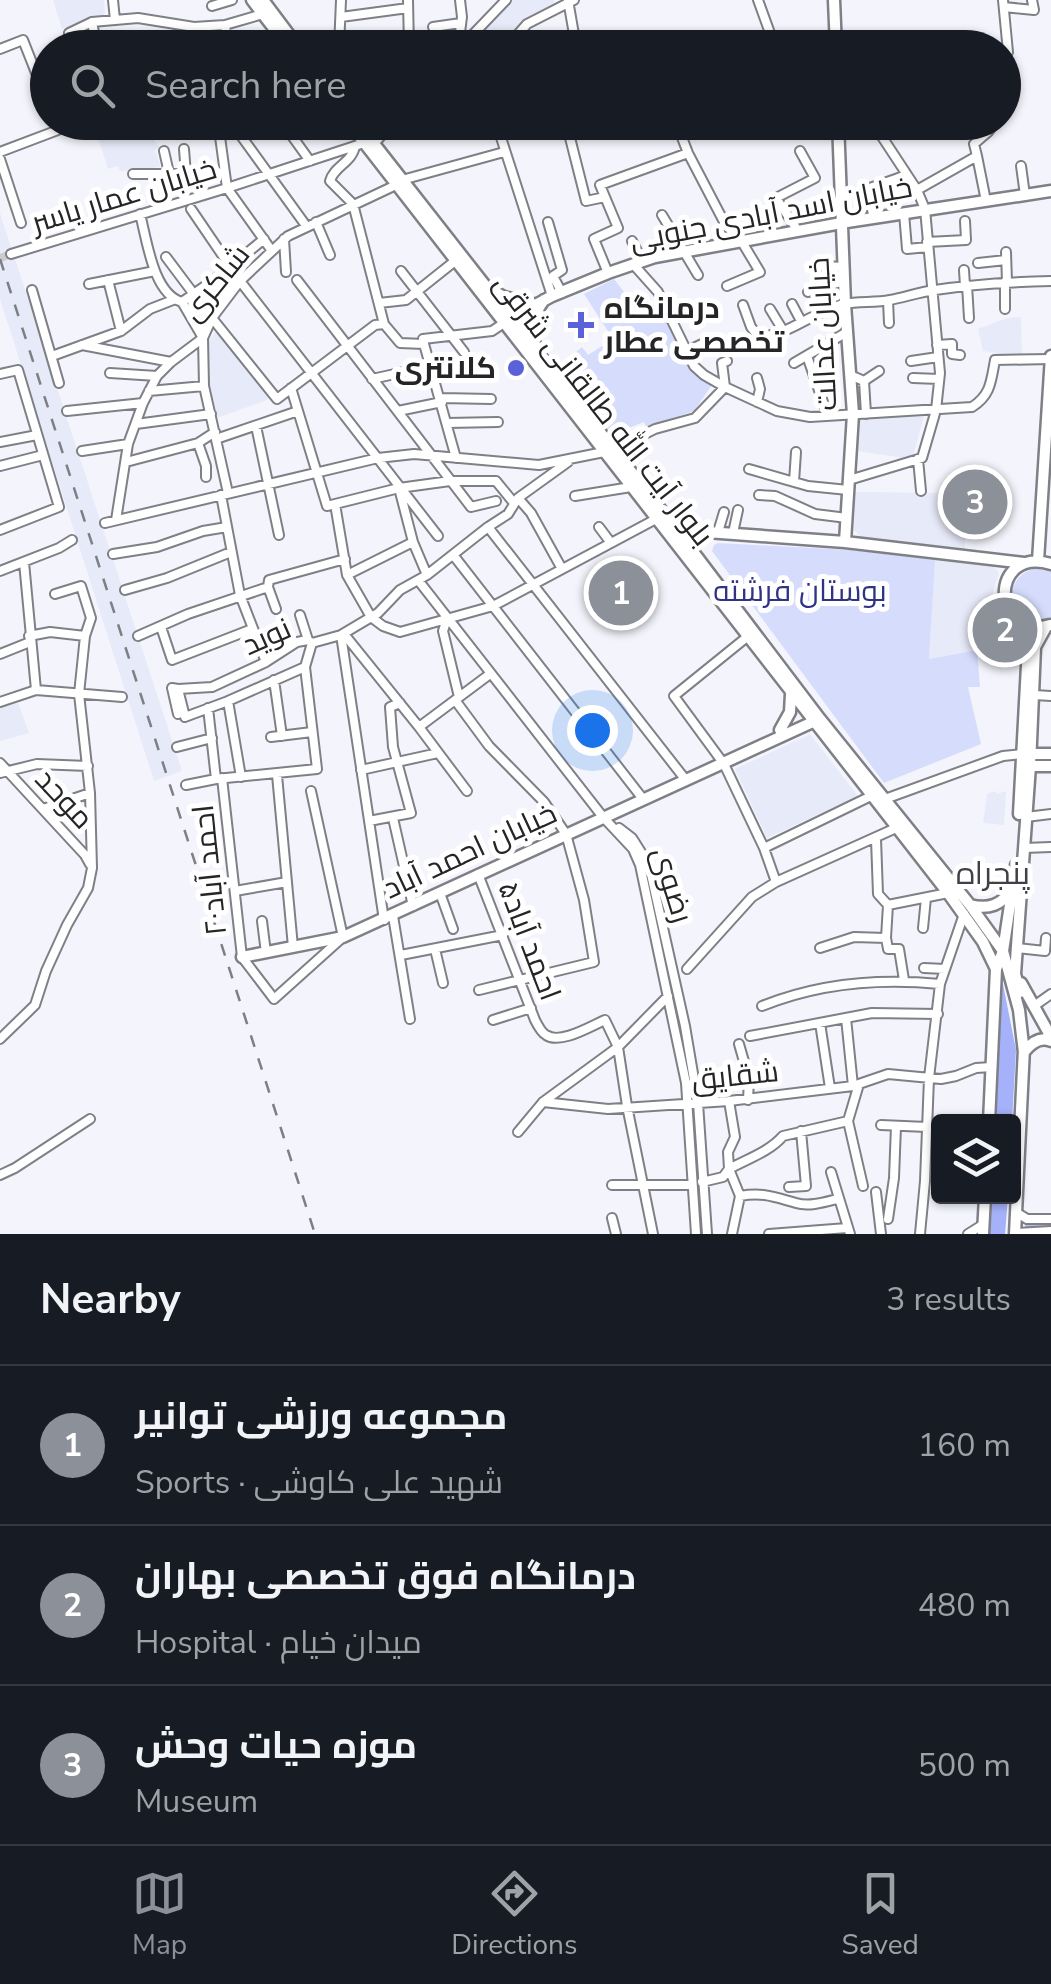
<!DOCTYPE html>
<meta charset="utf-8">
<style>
:root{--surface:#171b24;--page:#20242c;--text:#f1f3f6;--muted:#9ea1a6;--line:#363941;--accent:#8c9099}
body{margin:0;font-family:"Nunito Sans",Cairo,sans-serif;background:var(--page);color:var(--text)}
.controls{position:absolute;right:30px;bottom:30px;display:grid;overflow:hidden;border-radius:10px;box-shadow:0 2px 8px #0004}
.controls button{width:90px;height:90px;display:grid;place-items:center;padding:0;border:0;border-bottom:2px solid var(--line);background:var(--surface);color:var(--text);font:50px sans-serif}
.you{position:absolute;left:592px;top:730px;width:35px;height:35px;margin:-25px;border:8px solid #fff;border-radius:50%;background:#1a73e8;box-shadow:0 0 0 15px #1a73e833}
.badge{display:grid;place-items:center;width:65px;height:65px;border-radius:50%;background:var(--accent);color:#fff;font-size:32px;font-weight:700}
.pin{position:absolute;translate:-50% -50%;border:5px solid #fff;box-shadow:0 2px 10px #0006}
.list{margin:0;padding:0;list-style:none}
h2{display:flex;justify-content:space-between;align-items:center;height:130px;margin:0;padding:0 40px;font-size:42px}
h2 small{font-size:32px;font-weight:400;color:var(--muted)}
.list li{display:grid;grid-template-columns:65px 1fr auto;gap:30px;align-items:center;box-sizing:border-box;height:160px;padding:0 40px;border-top:2px solid var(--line)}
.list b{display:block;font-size:38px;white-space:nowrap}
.list p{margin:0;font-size:32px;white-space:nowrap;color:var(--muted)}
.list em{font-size:32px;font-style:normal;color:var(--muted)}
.icon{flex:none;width:55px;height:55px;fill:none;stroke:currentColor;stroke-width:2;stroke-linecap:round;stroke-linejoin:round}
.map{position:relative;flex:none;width:1051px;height:1234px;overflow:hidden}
.search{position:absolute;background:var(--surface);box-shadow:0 2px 8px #0004;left:30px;right:30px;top:30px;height:110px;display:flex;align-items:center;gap:25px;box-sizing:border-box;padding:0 35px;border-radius:55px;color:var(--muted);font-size:38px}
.sheet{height:610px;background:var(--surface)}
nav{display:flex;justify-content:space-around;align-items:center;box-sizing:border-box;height:140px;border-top:2px solid var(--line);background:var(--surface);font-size:28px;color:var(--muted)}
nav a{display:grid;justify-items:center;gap:5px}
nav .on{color:var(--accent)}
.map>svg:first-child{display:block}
</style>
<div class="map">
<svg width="1051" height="1234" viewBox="0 0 1051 1234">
<rect width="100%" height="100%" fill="#f4f5fc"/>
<!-- built -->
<path fill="#e7eaf8" d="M53,0h51l1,13 -4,3 -14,2 -25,11z
M510,0h43l4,6 -35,18 -18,20 -30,-10z
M136,123h5l19,25 -5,2 6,17 -41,4 -2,-5 -10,3 -11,-34z
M0,213l182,558 -28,10 -154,-482z
M1021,317l1,39 -25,3 -2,-6 -12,-2 -5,-22 29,-11z
M216,332l52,63 -1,5 -50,18 -3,-1 -6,-28 1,-49z
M893,414l31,2 -10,37 -4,6 -8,1 -4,-3 -41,-6 1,-35z
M855,492l108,1 2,56 -103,-10 -8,-9z
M935,560l57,6 6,5 1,3 -6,17 1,14 1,7 9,12 -1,5 -25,13 -1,8 -48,9z
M18,703l11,30 -29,8v-33z
M810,734l48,62 -91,42 -32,-69z
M995,791l2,3 9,-3 -2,34 -21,-2 4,-29z"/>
<!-- green -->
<path fill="#d6dcfb" d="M614,279l29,37 17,-11c14,27 24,66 52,80l-18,26 -48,16 -2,-5 -33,13 -53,-68 24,-20 6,8 25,-16 -29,-45z
M718,543l133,7 84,10 -6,99 48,-9 3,37h-12l13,57 -97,39 -172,-232 2,-6z
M1032,569h8l11,3v45c-37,15 -57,-33 -19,-48z"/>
<!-- forest -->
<path fill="#a5b1f9" d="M1000,969l16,81 -4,71 -18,1z
M990,1197h18l-3,37h-17z"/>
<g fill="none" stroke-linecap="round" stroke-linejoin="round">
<!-- canal -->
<path stroke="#afb9f3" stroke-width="6" d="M1028,1227l23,-2"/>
<!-- minor-tunnel -->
<path stroke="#cbcbd1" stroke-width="8" stroke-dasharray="8 4" stroke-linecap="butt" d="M0,258l11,-4"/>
<defs>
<path id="minor" d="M113,0l2,20
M408,0l1,48
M568,0l7,40 -2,8
M758,0l12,33 -1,13
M1003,0l5,52 -4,6
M212,6l20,-6
M1004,7l30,3 -2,-10
M341,17l67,-9
M92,22l5,26
M225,25l3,23
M433,27l28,-4
M69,33l23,-11 46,-4 56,9 31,-2 38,-11
M470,36l36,11
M339,48l2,-48
M458,48l4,-31 -2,-17
M460,48l46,-48
M506,48l21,-24 47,-24
M728,48l31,-10
M0,49l23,-9 25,63
M218,122l9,66 45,63
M231,122l76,105
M282,122l28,39
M496,122l56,174
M566,122l20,79 19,-4 13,31 -24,11 14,34
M647,122l3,9
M676,122l12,31 35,67 11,15 8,7 18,30 -33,14
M173,126l16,-4
M101,132l25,-10
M838,132l35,-9 44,67 8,19 15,164 -4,37 -14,48 -73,22
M499,135l25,-13
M374,144l19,-22
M355,146c-3,17 -21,20 -25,35l23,23 31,120
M184,149l2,25
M164,151l5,22
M0,152l58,-22 -3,-8
M977,156l-3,-12 14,-12 7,-10
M0,159l21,64
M1021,166l4,29
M133,174h71l20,-2
M402,180l102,-28
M917,190l60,-34 9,45
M605,197l-5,-12 88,-32
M191,209l49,72 198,255
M904,213l3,36 21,-2
M140,214c7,26 13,80 42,88l21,36 1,48 24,107
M662,215l36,60
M874,218l-7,-29 40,-14
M316,222l14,33
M548,222l14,48 -9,6 9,17
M798,231l-22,-33 39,-20 -15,-27
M284,239l2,33
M632,241l10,20
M927,242l39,-2 -1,-19
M1006,252l1,30
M11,254l216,-66 137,-45
M166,257l27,36
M978,263l28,-3
M633,264l25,28 36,74 10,9 21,12 52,24 33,6 162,-10c19,-12 19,-26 23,-47l56,-1
M823,266l21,1
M230,267l34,-28
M964,270l1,16
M401,271l63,81
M108,280l13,51
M297,280l174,227 25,-6
M1005,282v27
M89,284l66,-13
M967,285l2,33
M32,290l27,93
M808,292l36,-11
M888,301l1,22
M182,302l49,-34
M379,303l27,-3 49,-39
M792,304l9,17
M743,305l8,22 7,9c28,2 55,-25 86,-32 15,-3 31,-1 46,-4 15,-3 30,-8 45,-10 39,-6 77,-8 116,-9
M770,309l14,23
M212,318l65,81 98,-74 9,-1 16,19 24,1
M671,319l17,-9 11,-2
M424,344l32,114
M424,344l-1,-5 69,-8 12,-8
M82,345l89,17
M937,345l15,-1v10l8,1
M687,351l15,-7
M52,356l69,-25 29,-22 23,-9
M807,356l21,60
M911,361l27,-4
M794,363l53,-31
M110,373l47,3
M0,374l18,-4 41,137 -59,23
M850,375l14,6 2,33
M757,378l3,11 -3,13
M913,378l26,1
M372,379l59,-13
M864,381l15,-10
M725,387l-3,-24 5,-2
M291,388l36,118 72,-18 51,-7h46l18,22
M149,391l55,-5
M441,398l50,1
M67,411l76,-8
M398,411l44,-9
M447,423l51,-1
M136,424l75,-10
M256,426l23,109
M216,439l82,-28
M0,442l37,-7
M198,443l8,23v11
M613,450l42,-21 40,-11 30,-31
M82,451l46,-7
M918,459l3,32
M126,462l72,-19 17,-11
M0,466l43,-11
M749,469l59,17 40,4
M794,482l2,-30
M400,492l13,50 14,33
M221,495l19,100 26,67
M759,495l16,1 40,18 32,4
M575,496l56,-9
M518,498l13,15 31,56
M335,504l12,71 24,42 12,9 17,6 93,-26 163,-87
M116,520l12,-76 15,-41 14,-27 14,-14 32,-24 9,-20 28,-37 48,-45 108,-51
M105,523l273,-65 36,-4 125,11 65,-13
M488,527l197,252
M599,527l12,16
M718,532l6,-20
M733,533l5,-23
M113,554l44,-7 46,-16 24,-4
M454,556l189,243
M0,571l59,-23 13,-8
M347,575l66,-33
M418,580l185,237 30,32 7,16 46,218 10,151
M268,587l1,-7 76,-21
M268,587l8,22
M125,590l42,-12 64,-26
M300,615l8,25
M447,619l-4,12 16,66
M161,627l11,33 80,-31
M344,634l75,93 48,64
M341,635l43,285
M29,636l21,-4 35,4
M138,636l50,-22 80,-27
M747,637l-73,59 50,68 40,84 12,34
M0,654l30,-12
M274,680l8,56
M178,689l34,-2 54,-25 31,-20 11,-2 4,3 29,-8 37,-22 22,-23 27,-15 61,-48 20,-13 10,-16 50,-36
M178,689l7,28 43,-16 77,-34
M178,689l-6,-1 6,26
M36,690l86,7
M1034,695l17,1
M455,700l34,46 55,56 22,32 18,66 10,62 -115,28
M228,701l13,76
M0,702l36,-12 -12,-128
M208,708l8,71
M419,727l71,-53
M271,737l41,-5
M177,747l35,-9
M0,763l85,92 5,9
M361,770l77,-17
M0,773l37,-9 51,2
M277,775l16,172
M222,778l20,179 32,42 69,-62 -32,-146
M186,785l30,-6 101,-10 -12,-102 7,-24
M885,799l118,-43 19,-2
M43,809l47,-16
M1026,817l25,-3
M393,818l20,88
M369,821l42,-8 -18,-66 -3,-40 10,-4
M619,828l13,10 17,27 36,161 13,77 9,131
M876,839l2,55 10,11
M764,848l107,-52
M1024,848l27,-1
M478,874l57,146c2,4 7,13 11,15 14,10 45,-9 59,-15l13,27 -75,55 -25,30
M235,891l52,-9
M440,893l13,36
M888,905l60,-12
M393,916l17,103
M262,921l4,32
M923,928l3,-30
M886,938l2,11h11l5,31
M820,948l34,-11 32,1 2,-33
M1017,948l28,3 1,-13
M435,949l8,34
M401,955l102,-20
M924,968l21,1
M687,969l65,-72 24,-15 120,-54
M762,1006c57,-23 117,-28 178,-22
M1034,1006l17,-12
M846,1018l7,68
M493,1020l38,-12
M820,1023l10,65
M750,1036l122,-23 66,1
M0,1039l35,-34 11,-34 21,-46 21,-37 4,-20 -2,-75 -11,-99 6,-58 6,-18 -10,-32 -26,8
M739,1044l10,35 -1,21
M543,1102l65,7 121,-8 124,-15 35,-12 53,5 15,-3 20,-8 16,-1
M848,1121l15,65
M881,1125l46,2
M831,1172l19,62
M0,1175l15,-7 75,-49
M702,1182l21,-5 6,-8 -1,-17 7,-15 -6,-36
M612,1185h79
M789,1187l17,-1 -5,-55
M876,1192l5,42
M740,1196c24,-4 34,1 56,7 13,4 29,-1 41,-4
M1017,1213l10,6h24
M612,1218l4,16
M888,1219l6,-41 2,-52
M1015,1233l36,-2
M653,1234l-26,-128 -9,-59 50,-51
M732,1234l8,-38 -11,-27c18,-10 40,-17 54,-33l65,-15 11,-37
M769,1234l78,-6
M920,1234l5,-53 4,-103 11,-94 24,-70
M968,1234l16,-10"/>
<path id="major" d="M252,0l37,48
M263,0l36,48
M834,0l2,48
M348,122l600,771 35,49 13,27
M357,122l315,402 148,195 150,186 33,46 16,59 5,43
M838,122l7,182 8,110 -8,128
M493,291l11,6 29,7
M506,321l46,-25 56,-23 47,-16 192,-35 204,-31
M535,345c-4,-16 -2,-31 9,-45
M672,525l35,7 138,10 179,21
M1038,561l13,-205
M1050,625c-60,17 -61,-80 1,-61
M780,730l10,-18 1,-18
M1027,754h24
M1028,766h23
M1019,814l9,-167 -4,-22
M970,905c19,5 31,0 43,-16
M242,957l101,-20 472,-216
M1021,983l30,54
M1020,992l-5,-18 15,-208 5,-119 11,-20
M1024,1052c7,-9 16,-16 27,-11
M989,1122l7,-153 7,-18 13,-86
M983,1234l2,-38
M1015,1234l9,-186"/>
</defs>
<!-- minor casing -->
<use href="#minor" stroke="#7f8086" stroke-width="12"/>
<!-- major casing -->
<use href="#major" stroke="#7f8086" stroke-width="15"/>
<!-- minor -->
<use href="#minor" stroke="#fff" stroke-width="8"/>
<!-- major -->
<use href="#major" stroke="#fff" stroke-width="10"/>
<!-- rail -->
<path stroke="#7e7f83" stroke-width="2.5" stroke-dasharray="12 12" stroke-linecap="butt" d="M0,259l315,975"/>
</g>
<!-- markers -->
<g fill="#5b61d9" stroke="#fff" stroke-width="4">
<path d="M576 310h10v10h10v10h-10v10h-10v-10h-10v-10h10z"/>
<circle cx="516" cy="368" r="10"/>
</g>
<g text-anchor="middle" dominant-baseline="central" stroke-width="10" stroke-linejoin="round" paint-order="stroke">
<!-- street labels -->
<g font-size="30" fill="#252527" stroke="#fff">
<text transform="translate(124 196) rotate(-17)">خیابان عمار یاسر</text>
<text transform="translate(771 214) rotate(-11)">خیابان اسد آبادی جنوبی</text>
<text transform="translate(216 283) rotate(-51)">شاکری</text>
<text transform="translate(823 334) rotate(-93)">خیابان عدالت</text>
<text transform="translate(603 410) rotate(52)">بلوار آیت الله طالقانی شرقی</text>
<text transform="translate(267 637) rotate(-24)">نوید</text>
<text transform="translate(64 799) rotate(47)">موحد</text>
<text transform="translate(470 851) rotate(-25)">خیابان احمد آباد</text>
<text transform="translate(210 870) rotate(-96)">احمد آباد۲۰</text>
<text transform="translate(672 885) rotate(73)">رضوی</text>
<text transform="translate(529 941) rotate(69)">احمد آباد۵</text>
<text transform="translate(735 1076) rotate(-6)">شقایق</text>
</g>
<!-- poi labels -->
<g font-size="30" font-weight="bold" fill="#252527" stroke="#fff" text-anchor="start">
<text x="604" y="308">درمانگاه<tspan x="604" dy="34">تخصصی عطار</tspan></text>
<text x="496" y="368" text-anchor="end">کلانتری</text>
</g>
<!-- park labels -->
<g font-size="30" fill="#303283" stroke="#fff">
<text x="800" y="591">بوستان فرشته</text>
</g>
<!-- neighbourhood labels -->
<g font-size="32" fill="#404146" stroke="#fff">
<text x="993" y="873">پنجراه</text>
</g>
</g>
</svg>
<div class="controls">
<button><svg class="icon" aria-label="layers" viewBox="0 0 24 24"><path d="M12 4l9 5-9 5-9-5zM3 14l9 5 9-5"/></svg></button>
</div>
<div class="you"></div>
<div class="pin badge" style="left:621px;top:593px">1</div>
<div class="pin badge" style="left:1005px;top:630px">2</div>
<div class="pin badge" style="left:975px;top:502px">3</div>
<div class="search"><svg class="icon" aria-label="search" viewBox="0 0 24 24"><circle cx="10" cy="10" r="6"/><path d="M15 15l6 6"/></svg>Search here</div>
</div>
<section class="sheet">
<h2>Nearby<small>3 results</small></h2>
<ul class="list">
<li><span class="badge">1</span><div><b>مجموعه ورزشی توانیر</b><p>Sports · شهید علی کاوشی</p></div><em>160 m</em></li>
<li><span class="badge">2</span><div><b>درمانگاه فوق تخصصی بهاران</b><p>Hospital · میدان خیام</p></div><em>480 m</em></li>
<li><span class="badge">3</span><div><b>موزه حیات وحش</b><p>Museum</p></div><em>500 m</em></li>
</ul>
</section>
<nav>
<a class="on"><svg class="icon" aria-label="map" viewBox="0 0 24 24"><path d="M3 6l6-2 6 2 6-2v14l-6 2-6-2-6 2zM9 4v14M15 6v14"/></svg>Map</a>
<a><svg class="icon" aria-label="directions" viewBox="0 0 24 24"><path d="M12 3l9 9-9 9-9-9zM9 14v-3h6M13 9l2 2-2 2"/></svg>Directions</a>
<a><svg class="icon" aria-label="saved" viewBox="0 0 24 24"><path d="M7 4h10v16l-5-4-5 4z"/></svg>Saved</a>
</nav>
